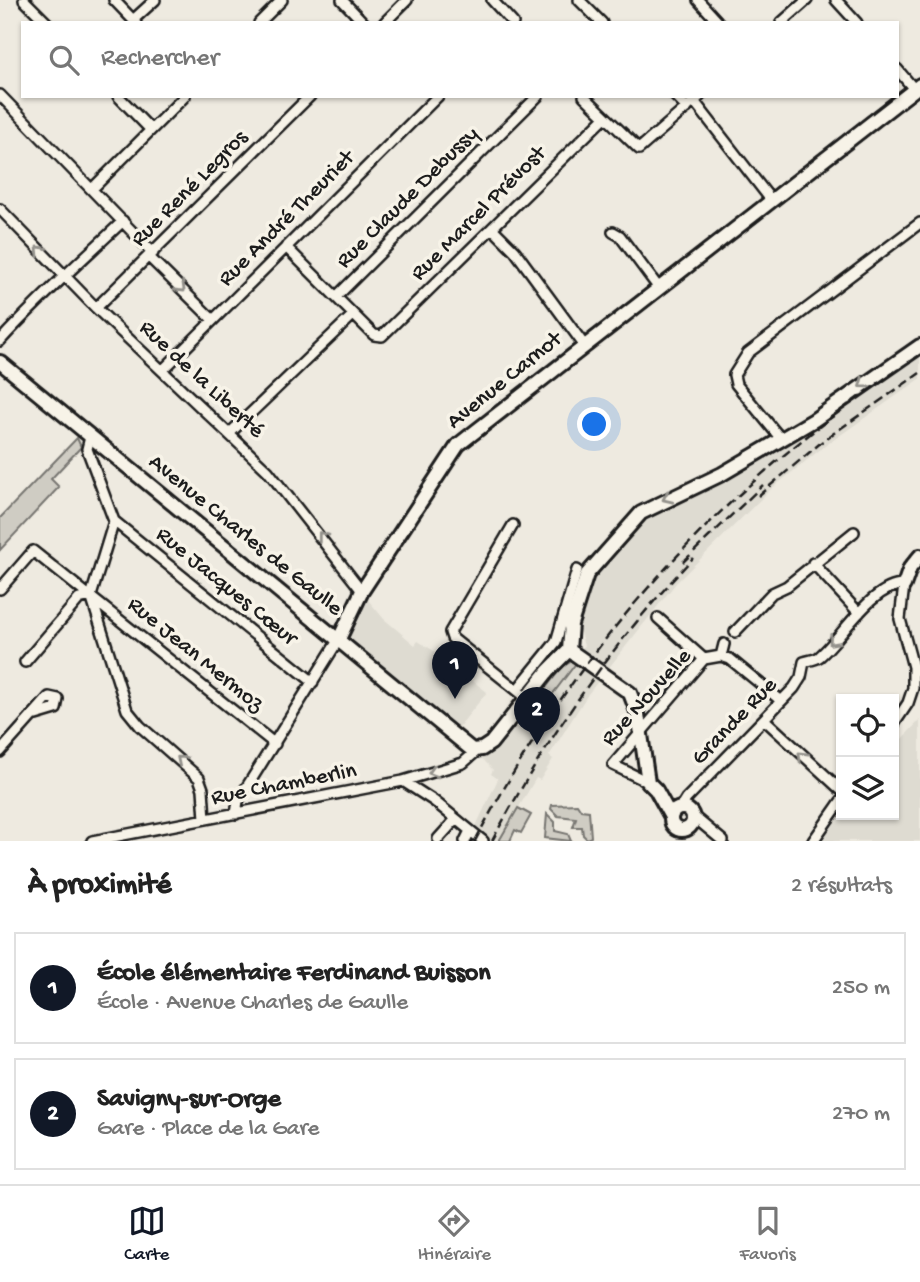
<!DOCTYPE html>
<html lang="fr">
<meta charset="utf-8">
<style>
:root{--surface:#fff;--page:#f2f2f2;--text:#222;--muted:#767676;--line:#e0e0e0;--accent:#111827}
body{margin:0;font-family:"Gochi Hand",sans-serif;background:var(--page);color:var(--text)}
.controls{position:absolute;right:21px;bottom:21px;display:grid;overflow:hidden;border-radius:0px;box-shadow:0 2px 5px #0004}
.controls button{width:63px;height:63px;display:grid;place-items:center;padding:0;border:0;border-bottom:2px solid var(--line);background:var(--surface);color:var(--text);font:35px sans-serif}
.you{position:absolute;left:595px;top:425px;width:24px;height:24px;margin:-18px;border:5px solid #fff;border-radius:50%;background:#1a73e8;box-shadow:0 0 0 10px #1a73e833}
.badge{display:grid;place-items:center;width:46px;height:46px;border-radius:50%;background:var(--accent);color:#fff;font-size:23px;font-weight:700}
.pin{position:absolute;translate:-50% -58px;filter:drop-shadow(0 2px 4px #0008)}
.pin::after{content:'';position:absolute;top:37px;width:24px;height:21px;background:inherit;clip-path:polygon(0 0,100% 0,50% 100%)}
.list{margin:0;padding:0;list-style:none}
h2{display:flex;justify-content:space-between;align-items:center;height:91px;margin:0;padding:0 28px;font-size:30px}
h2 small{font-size:23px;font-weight:400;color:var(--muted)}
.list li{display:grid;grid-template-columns:46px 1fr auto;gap:21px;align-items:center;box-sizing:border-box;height:112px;margin:0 14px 14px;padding:0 14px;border:2px solid var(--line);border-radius:0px}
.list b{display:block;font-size:26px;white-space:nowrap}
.list p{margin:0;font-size:23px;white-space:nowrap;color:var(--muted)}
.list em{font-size:23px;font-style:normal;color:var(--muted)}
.icon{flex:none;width:38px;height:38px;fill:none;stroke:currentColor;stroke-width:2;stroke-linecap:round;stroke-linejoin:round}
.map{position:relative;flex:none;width:920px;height:841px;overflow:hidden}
.search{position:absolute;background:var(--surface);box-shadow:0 2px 5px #0004;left:21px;right:21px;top:21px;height:77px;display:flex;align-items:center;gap:18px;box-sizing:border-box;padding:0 24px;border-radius:0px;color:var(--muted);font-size:26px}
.sheet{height:343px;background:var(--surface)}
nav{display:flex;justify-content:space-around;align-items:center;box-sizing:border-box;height:98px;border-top:2px solid var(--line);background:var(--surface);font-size:19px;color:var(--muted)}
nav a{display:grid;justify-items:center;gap:4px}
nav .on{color:var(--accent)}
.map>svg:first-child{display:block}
</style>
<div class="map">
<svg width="920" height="841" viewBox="0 0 920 841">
<rect width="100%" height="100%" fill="#eeeae0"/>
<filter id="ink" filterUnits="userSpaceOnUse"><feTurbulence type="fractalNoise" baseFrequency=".0143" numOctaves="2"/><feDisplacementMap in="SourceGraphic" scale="14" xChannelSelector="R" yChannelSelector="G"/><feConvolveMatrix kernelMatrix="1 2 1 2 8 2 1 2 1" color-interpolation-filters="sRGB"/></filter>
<g filter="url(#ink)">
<!-- built -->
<path fill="#dedbd1" d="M920,352v27l-98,69 -51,41 -95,94 -88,111 -39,62 4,3 -13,21 -4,-2 -37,63h-30l29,-62 -7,-5 2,-4 -14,-15 58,-61 8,6 39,-54 -6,-22 13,-48 56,-65z
M368,600l16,19 31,26 3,-4 16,10 53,41 -29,36 -111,-90z
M920,720v121h-98l19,-28 53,2v-68z"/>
<!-- green -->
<path fill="#cfccc3" stroke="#767470" stroke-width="2" d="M77,438l4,9 -30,32 8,8 -59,63v-32z
M572,661l5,1 -32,42 -7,-6 24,-31z
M577,804l4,6 8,1 2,26 -4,2 -4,-4 -1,-8h-9l3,-9 -18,-2 -7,-7 1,-4z
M518,808l13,7 -10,18 -6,-3 -5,11h-11z
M547,814l8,8v9l13,3 3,7 -26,-3z"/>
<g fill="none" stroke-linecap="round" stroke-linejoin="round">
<defs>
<path id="street" d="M24,0l23,23
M114,0l22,23
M342,0l22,23
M492,0l21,23
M579,0l23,23
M698,0l21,23
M836,0l21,23
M133,20l22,-20
M259,23l23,-23
M384,23l23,-23
M781,23l26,-23
M897,69l17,20
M0,95l153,158
M118,96l33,34
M584,96l55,53 61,-53
M675,96l12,12
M694,101l77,99
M92,189l93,-93
M0,209l96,99 172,163 94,120
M492,228l23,23 69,94
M613,232l7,4 38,51
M286,247l88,88 8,1 223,-219
M149,257l64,63
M336,297l202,-201
M96,308l214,-212
M0,341c39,-43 81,-80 123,-120
M163,370l275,-274
M230,433l123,-118
M90,437l-3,12 27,72 -23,75 36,114 13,16 59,52 4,11 2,30
M781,439l-45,-55 -2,-9 14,-22 172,-130
M114,521l199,161
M513,525l-63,107 2,6 76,61
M813,563l46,50
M0,589l33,-38 242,193
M658,618l46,41
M735,632l37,-39 15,-7 67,-54
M721,656l3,-12
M25,662l54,-63 12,-3
M517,690l39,-48 21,-72
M765,720l76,70
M0,752l49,-55 9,2 -2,10 -20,6
M403,781l31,20 49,40
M648,782l-35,-17 91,-106 17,-3 9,3 49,40
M681,807l5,-8 108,-111 7,-11 3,-15c5,-2 11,-2 15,-5 23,-19 53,-73 85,-72l-4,34 13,48v21l-5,15 -14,21
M236,814l2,-13 101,-162
M693,816l30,25
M438,839l18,-20
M92,841l311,-60 60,-18 16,-14
M465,841l5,-10
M813,841l28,-40"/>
<path id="secondary" d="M0,362l472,388 10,-1 9,-6 57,-72 21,-21
M904,585l6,-17 10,-12
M339,639l23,-48 96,-146 462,-360
M569,650l2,-26 16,-50 54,-61 81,-39 92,-54 106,-74
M569,650l61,43 8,21 10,68 8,8 15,27
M671 819a11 11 0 1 1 22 0a11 11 0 1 1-22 0Z"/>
</defs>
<!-- street casing -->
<use href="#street" stroke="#1c1c1c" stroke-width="14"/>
<!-- secondary casing -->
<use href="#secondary" stroke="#1c1c1c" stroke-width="18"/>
<!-- street -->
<use href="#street" stroke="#f7f3e8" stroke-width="9"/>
<!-- secondary -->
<use href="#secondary" stroke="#f7f3e8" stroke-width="12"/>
<!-- rail -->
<path stroke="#1c1c1c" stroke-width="2.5" stroke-dasharray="10 5" stroke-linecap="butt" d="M758,496l66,-56 96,-67
M683,562l80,-77
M475,841c107,-203 252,-361 445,-486
M492,841c57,-106 118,-195 201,-283"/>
</g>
<!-- one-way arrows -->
<defs><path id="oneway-chevron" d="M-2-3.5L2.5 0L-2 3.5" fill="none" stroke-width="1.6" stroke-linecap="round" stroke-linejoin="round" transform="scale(1.75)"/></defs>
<g stroke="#94928c">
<use href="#oneway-chevron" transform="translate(40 250) rotate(-134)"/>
<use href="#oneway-chevron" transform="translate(181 288) rotate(44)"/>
<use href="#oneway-chevron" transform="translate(863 384) rotate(144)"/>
<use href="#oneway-chevron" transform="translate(667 498) rotate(156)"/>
<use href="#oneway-chevron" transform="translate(322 536) rotate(-128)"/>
<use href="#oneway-chevron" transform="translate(833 641) rotate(132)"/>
<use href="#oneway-chevron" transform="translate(802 756) rotate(-136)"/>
<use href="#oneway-chevron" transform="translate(181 760) rotate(-140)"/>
<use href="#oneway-chevron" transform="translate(433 772) rotate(163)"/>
</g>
</g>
<g text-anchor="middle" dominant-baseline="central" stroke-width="7" stroke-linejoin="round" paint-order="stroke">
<!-- street labels -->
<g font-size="23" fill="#1c1c1c" stroke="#f7f3e8">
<text transform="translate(190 189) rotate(-45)">Rue René Legros</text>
<text transform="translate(408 198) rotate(-45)">Rue Claude Debussy</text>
<text transform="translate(479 214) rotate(-45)">Rue Marcel Prévost</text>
<text transform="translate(287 219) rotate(-45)">Rue André Theuriet</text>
<text transform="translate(201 380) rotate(43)">Rue de la Liberté</text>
<text transform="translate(505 381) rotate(-39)">Avenue Carnot</text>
<text transform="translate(245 536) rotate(39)">Avenue Charles de Gaulle</text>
<text transform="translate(226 587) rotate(39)">Rue Jacques Cœur</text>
<text transform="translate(195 655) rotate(39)">Rue Jean Mermoz</text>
<text transform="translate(647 698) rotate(-48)">Rue Nouvelle</text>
<text transform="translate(735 722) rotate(-46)">Grande Rue</text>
<text transform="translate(284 785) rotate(-11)">Rue Chamberlin</text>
</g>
</g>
</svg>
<div class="controls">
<button><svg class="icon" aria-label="locate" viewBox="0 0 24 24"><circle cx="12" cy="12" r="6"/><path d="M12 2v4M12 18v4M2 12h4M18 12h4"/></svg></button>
<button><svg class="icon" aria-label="layers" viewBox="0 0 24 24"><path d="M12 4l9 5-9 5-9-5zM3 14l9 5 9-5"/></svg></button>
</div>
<div class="you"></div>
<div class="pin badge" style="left:455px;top:699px">1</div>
<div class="pin badge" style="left:537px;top:745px">2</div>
<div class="search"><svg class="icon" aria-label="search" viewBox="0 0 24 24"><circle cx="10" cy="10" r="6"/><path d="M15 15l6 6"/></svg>Rechercher</div>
</div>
<section class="sheet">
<h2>À proximité<small>2 résultats</small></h2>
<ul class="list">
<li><span class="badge">1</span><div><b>École élémentaire Ferdinand Buisson</b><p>École · Avenue Charles de Gaulle</p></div><em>250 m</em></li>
<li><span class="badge">2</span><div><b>Savigny-sur-Orge</b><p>Gare · Place de la Gare</p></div><em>270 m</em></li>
</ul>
</section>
<nav>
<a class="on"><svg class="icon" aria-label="map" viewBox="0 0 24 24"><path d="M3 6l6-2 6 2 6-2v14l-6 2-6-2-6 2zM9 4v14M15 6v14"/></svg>Carte</a>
<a><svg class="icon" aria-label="directions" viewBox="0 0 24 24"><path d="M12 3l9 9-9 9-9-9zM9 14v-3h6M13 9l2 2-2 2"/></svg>Itinéraire</a>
<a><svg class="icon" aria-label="saved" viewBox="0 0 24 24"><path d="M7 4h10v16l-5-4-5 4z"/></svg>Favoris</a>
</nav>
